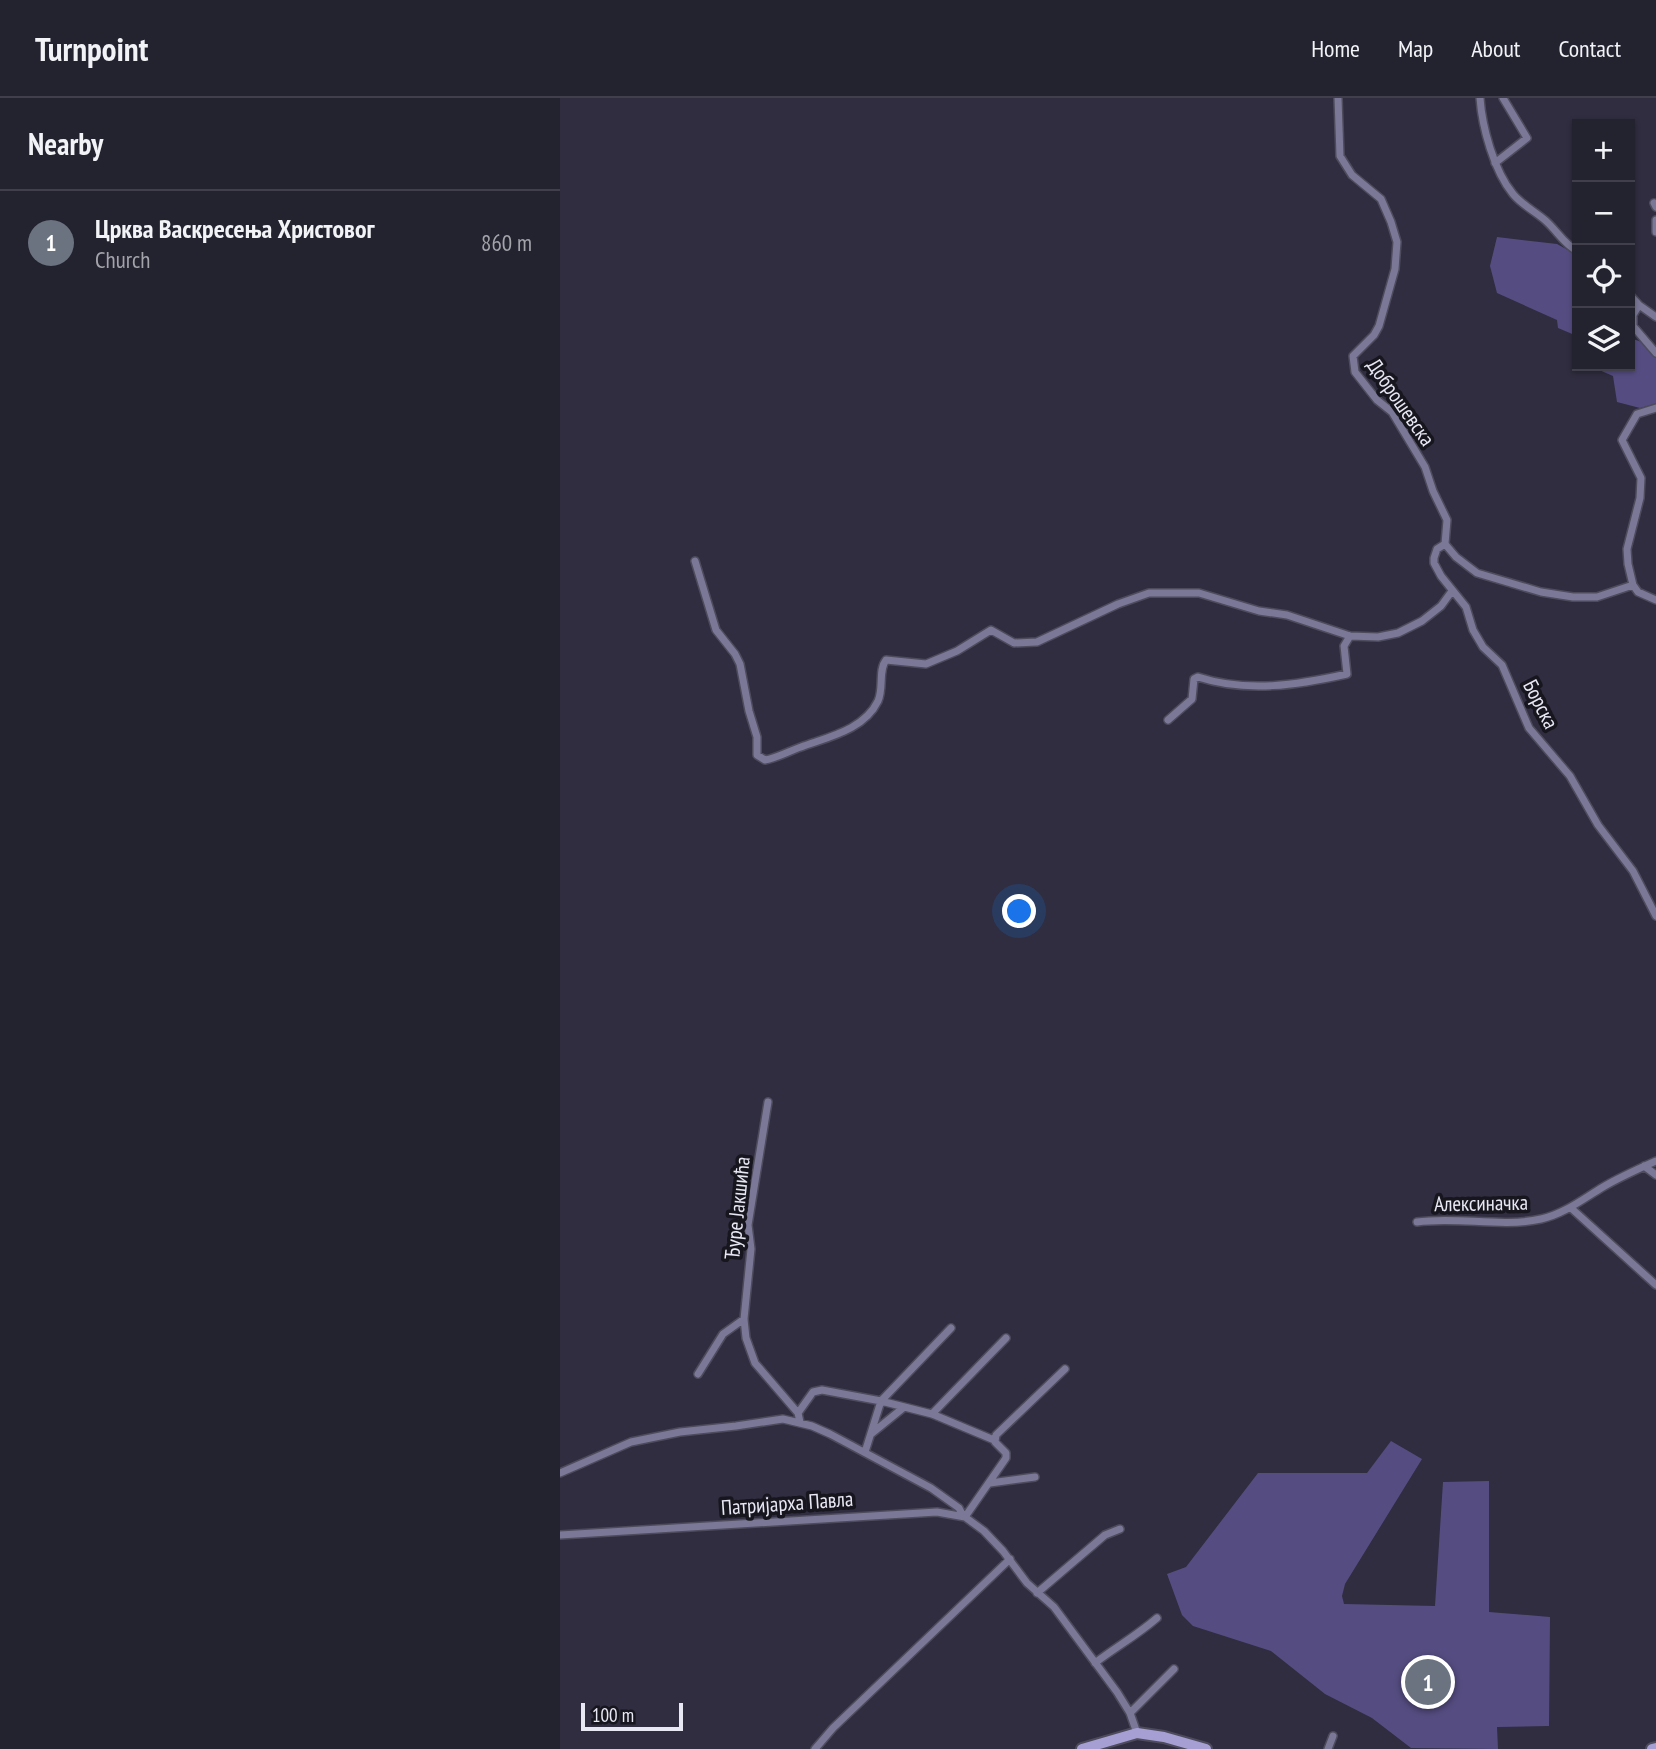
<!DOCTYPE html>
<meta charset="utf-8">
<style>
:root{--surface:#23222f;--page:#2f2f3b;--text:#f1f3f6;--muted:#a3a4aa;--line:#403f4b;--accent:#b45309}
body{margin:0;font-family:"PT Sans Narrow",sans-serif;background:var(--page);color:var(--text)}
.controls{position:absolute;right:21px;top:21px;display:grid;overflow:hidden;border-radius:0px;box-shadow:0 2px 5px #0004}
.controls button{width:63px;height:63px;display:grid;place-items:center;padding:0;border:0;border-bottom:2px solid var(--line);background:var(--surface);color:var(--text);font:35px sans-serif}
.scale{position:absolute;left:21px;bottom:18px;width:102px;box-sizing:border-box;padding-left:7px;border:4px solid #e8e8f4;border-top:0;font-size:19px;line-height:24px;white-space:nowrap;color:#e8e8f4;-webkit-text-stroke:5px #17161e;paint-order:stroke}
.you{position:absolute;left:460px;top:814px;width:24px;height:24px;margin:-18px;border:5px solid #fff;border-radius:50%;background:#1a73e8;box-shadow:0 0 0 10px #1a73e833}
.badge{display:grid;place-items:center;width:46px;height:46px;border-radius:50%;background:var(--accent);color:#fff;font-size:23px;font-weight:700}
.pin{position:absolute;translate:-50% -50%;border:4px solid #fff;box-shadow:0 2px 7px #0006}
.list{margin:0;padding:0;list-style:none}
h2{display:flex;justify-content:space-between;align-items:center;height:91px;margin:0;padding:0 28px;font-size:30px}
h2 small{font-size:23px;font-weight:400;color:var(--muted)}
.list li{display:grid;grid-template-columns:46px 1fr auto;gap:21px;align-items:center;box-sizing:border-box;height:105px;padding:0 28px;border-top:2px solid var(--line)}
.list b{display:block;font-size:26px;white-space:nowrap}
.list p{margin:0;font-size:23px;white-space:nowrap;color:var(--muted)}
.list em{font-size:23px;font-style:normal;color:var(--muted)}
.icon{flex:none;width:38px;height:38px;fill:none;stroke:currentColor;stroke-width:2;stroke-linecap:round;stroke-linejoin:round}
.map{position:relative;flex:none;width:1096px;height:1651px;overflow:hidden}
header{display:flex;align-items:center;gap:42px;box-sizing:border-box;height:98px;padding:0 35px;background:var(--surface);border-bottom:2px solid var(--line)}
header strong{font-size:33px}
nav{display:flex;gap:38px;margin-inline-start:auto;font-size:24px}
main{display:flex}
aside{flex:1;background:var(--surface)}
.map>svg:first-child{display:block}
</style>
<header>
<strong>Turnpoint</strong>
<nav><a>Home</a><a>Map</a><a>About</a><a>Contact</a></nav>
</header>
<main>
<aside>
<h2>Nearby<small></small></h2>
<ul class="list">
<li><span class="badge" style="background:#6b7280">1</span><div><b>Црква Васкресења Христовог</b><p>Church</p></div><em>860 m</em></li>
</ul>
</aside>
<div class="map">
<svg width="1096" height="1651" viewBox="0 0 1096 1651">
<rect width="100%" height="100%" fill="#2f2d3f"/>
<!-- green -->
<path fill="#554d81" d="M937,139l60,7 20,11v81l-19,-8 -1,-8 -60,-27 -7,-27z
M1070,240l12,4 14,15v47l-16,4 -23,-6 -4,-26 -23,-10h40z
M831,1343l31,18 -77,125 -3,12 2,8 91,2 8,-124 46,-1v131l61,5 -1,109 -52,1 1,22 -87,-1 -39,-30 -47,-24 -54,-43 -78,-25 -11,-11 -15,-41 19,-7 72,-94h109z"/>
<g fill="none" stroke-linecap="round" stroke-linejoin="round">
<defs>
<path id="street" d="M778,0l2,58 12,19 29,24 10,23 6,20 -2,27 -16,57 -5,9 -21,21 2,16 22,28 15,12 33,55 8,24 14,29 -2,24
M920,0c2,29 14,73 33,96 9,11 23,18 33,27 12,11 17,22 31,30
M935,65l32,-25 -24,-40
M1094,105l2,4
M1096,122v12
M1070,197l9,10 17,12
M1079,207l-6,10v11l23,27
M885,446l-8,5 -3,9v5l7,13 25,31 7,23 10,17 19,18 27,63 41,48 28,49 35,46 23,45
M885,446l11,13 21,16 64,19 32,5h24l36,-12 5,7 18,8
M135,463l21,69 19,24 5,10 9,47 8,26v18l8,5c12,-2 24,-9 36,-13 27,-10 63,-17 77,-46 6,-13 0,-31 8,-41l40,4 31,-13 34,-21 23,13 23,-1 81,-38 31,-11h50l60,18 28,4 63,21 28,1 20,-4 24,-12 19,-15 11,-15
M1073,487l-5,-21 -1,-15 13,-51 1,-20 -19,-38 15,-26 19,-6
M608,622l24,-21 2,-20 4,-2c49,16 100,8 149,-3l-3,-28 6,-10
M208,1004l-20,123 3,24 -7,70 2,19 9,25 43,50 2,9
M1084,1068l12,9
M1011,1110l85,77
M857,1124c41,-6 83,6 124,-3 23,-5 42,-20 62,-32 17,-10 35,-18 53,-26
M138,1276l25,-40 21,-15
M238,1315l15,-21 9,-2 59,11 51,13 62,26
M372,1316l74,-76
M311,1336l32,-26
M305,1354l16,-51 70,-73
M0,1375l71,-31 49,-10 56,-6 47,-7 29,7 18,8 101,54 28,20 4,8
M430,1385l45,-6
M405,1419l41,-59v-5l-11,-11 1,-7 69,-66
M0,1437l377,-23 28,5 19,14 19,20 24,32 27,24 63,85 13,21 7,20
M477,1495l68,-58 15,-6
M535,1565c21,-16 41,-27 62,-45
M570,1615l44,-44
M255,1651l18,-21 177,-169
M768,1651l5,-13"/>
<path id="secondary" d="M522,1651l55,-16 27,4 42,12
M1092,1651l4,-1"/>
</defs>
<!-- street casing -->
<use href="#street" stroke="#4d4b5c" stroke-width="10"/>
<!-- secondary casing -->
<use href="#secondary" stroke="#4d4b5c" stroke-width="14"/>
<!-- street -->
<use href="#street" stroke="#7a7797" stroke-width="7"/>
<!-- secondary -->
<use href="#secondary" stroke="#a59fd3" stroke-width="10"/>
</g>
<g text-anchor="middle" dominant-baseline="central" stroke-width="7" stroke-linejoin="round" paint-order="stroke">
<!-- street labels -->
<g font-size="21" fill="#e8e8f4" stroke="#17161e">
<text transform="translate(841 304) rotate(55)">Доброшевска</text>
<text transform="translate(981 606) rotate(63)">Борска</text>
<text transform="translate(921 1105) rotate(-1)">Алексиначка</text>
<text transform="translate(177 1110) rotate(-84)">Ђуре Јакшића</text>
<text transform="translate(227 1405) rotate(-4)">Патријарха Павла</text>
</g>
</g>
</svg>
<div class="controls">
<button>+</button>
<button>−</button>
<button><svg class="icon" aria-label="locate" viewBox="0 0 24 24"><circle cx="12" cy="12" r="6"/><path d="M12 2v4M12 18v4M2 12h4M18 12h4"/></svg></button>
<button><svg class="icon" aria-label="layers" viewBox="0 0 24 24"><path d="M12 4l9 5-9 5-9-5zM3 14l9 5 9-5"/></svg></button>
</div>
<div class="scale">100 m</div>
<div class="you"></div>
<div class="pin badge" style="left:868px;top:1584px;background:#6b7280">1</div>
</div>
</main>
